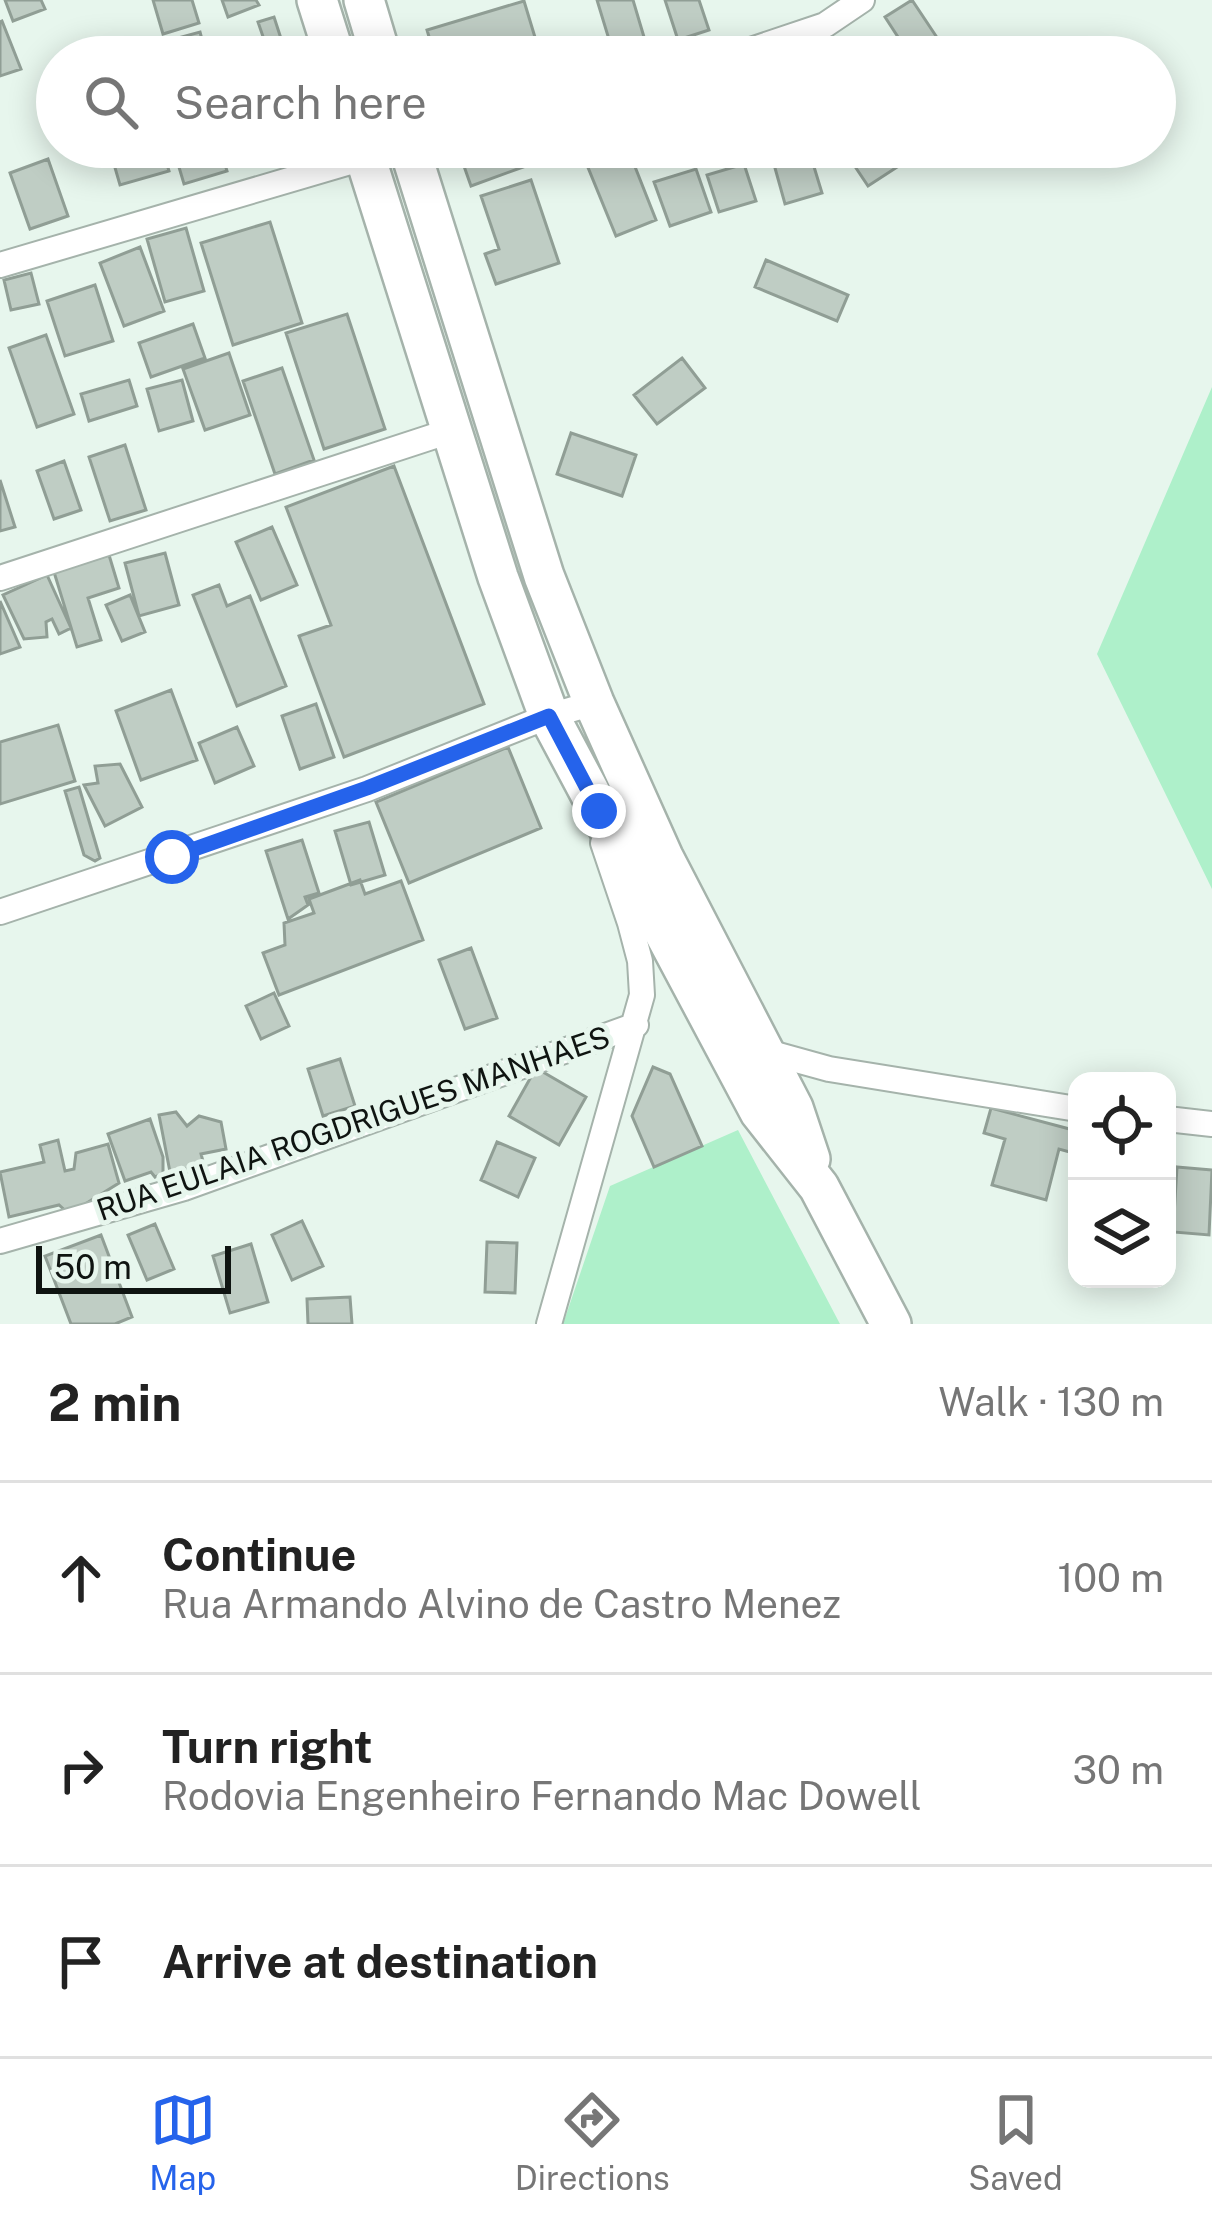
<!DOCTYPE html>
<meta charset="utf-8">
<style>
:root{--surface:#fff;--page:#f2f2f2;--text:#222;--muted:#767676;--line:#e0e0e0;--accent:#2563eb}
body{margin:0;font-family:"Public Sans",sans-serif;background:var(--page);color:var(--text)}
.controls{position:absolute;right:36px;bottom:36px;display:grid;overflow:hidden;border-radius:24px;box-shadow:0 6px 30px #0003}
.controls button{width:108px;height:108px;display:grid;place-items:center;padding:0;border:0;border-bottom:3px solid var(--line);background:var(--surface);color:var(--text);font:60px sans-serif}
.scale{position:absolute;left:36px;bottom:30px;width:195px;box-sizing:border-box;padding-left:12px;border:6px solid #0f1411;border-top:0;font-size:33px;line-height:42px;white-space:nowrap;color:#0f1411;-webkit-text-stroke:9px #e7f6ed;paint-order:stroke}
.stop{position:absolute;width:36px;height:36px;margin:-27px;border:9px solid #2563eb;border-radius:50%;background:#fff}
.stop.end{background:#2563eb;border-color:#fff;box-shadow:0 3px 12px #0008}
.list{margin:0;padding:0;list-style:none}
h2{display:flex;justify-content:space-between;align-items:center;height:156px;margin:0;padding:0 48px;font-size:51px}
h2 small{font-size:39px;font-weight:400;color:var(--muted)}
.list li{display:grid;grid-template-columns:78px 1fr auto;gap:36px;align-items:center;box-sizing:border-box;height:192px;padding:0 48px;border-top:3px solid var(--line)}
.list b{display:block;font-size:45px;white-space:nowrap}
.list p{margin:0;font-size:39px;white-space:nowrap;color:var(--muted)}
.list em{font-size:39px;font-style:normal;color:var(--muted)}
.icon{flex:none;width:66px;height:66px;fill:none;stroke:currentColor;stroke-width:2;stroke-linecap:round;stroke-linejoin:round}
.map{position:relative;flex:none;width:1212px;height:1324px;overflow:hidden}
.search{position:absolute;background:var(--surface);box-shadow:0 6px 30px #0003;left:36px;right:36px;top:36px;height:132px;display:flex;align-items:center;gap:30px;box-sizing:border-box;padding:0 42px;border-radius:66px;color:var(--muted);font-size:45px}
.sheet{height:732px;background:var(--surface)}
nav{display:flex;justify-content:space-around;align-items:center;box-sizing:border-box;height:168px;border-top:3px solid var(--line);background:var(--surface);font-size:33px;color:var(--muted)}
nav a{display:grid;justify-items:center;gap:6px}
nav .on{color:var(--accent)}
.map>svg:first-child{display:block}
</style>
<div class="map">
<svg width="1212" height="1324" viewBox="0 0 1212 1324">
<rect width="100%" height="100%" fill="#e7f6ed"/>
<!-- green -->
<path fill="#aef0ca" d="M1212,387v502l-115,-235z
M738,1130l102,194h-277l47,-138z"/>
<!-- building -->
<path fill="#bfcdc4" stroke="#909e95" stroke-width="3" d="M5,0h36l4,9 -32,12z
M153,0h39l7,23 -36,11z
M222,0h34l3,5 -31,12z
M597,0h36l11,37 -33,9z
M665,0h34l10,30 -31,10z
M912,0l34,51 -9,6h-26l-26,-40z
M524,1l17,56h-106l-8,-27z
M274,17l13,40h-17l-12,-35z
M2,21l19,48 -21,7v-54z
M200,32l5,19 -21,6h-33l-3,-11z
M109,147h53l7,24 -49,14z
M173,147h47l7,24 -43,13z
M472,147h44l7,20 -52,19 -12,-34z
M547,147h30l3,10 -26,9z
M781,147h27l14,46 -37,11 -15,-54z
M842,147h63l6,11 -43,28z
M628,149l28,71 -40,16 -29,-71z
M48,159l20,57 -38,13 -20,-56z
M744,164l12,37 -37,11 -12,-37z
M696,169l15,43 -41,14 -16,-44z
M531,180l28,83 -63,21 -11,-30 14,-5 -18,-53z
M270,222l32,101 -69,22 -32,-102z
M186,228l18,63 -39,11 -18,-63z
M140,247l24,64 -40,15 -24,-63z
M766,260l82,35 -11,26 -82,-34z
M31,273l8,31 -28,6 -7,-30z
M95,285l18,56 -48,15 -18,-55z
M347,314l38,115 -61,20 -38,-116z
M193,324l12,34 -54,19 -12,-34z
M46,335l28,79 -37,13 -28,-79z
M229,353l21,62 -45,15 -22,-61z
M682,358l23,30 -48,36 -23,-29z
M282,368l32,92 -39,14 -32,-93z
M129,380l8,26 -48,15 -8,-27z
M182,380l11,41 -34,10 -12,-42z
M571,433l65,22 -14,41 -65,-22z
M125,445l21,65 -36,11 -21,-64z
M64,461l17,49 -27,9 -17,-48z
M394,466l90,238 -140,53 -45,-121 32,-11 -45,-118z
M0,480l15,47 -15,4z
M272,527l25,58 -36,15 -25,-58z
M165,553l14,52 -40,11 -14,-53z
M109,555l10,33 -31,10 13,42 -24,7 -23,-75z
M47,575l24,53 -12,6 -7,-15 -6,3 1,15 -23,2 -21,-44z
M219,585l8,21 23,-10 36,90 -49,20 -44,-111z
M130,595l15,37 -23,9 -16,-36z
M0,601l20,46 -20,7z
M171,690l26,70 -56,20 -25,-69z
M316,704l18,53 -34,12 -18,-53z
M58,725l17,56 -75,23v-62z
M237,727l17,39 -39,17 -16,-40z
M508,747l33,81 -132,55 -33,-81z
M120,764l22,43 -37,19 -21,-41 14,-2 -3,-17z
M79,787l21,71 -5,3 -11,-6 -19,-64z
M369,822l16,53 -34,10 -16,-54z
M302,840l17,53 -14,4 3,8 -20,14 -22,-68z
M360,880l5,14 36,-13 22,59 -144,55 -16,-42 22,-8 -1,-22 30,-10 -5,-14z
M471,948l26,70 -32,11 -26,-69z
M274,993l15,33 -28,13 -15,-33z
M340,1059l15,47 -32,10 -15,-47z
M653,1067l17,7 32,72 -48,21 -22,-51z
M536,1068l50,29 -27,48 -50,-29z
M991,1108l86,23v23l-18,-5 -13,51 -54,-15 13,-46 -21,-6z
M176,1112l11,14 12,-10 22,6 5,27 -25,5 3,11 -34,7 -11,-57z
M150,1119l13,38v16l-8,4 -4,-5 -26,9 -17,-47z
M58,1140l7,31 9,-2 2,-16 32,-9 11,39 -50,31 -10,-9 -50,12 -9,-45 44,-10 -4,-17z
M497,1142l38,16 -17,39 -37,-17z
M1177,1167l35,3 -3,65 -36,-3z
M302,1221l21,45 -31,14 -20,-45z
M155,1224l19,45 -27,11 -19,-45z
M101,1235l31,82 -17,7h-44l-26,-68z
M487,1242l30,1 -2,50 -30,-1z
M251,1244l17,58 -38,11 -17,-57z
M350,1297l2,27h-44l-1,-25z"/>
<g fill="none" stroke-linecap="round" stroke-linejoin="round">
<defs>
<path id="street" d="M730,57l95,-32 37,-25
M0,265l401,-118
M0,578l450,-147
M0,912l367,-123 182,-73 45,-13
M764,1051l65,18 248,40
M1167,1119l45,5
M0,1241l184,-53 452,-163
M549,1324l93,-329 -2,-34 -10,-38 -27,-80"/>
<path id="primary" d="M317,0l18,57
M364,0l17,57
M362,147l136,430 51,139 211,396 59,75 72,137
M409,147l135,429 50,127 69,154 130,251 17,51"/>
</defs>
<!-- street casing -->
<use href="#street" stroke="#a5b3ab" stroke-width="28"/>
<!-- primary casing -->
<use href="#primary" stroke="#a5b3ab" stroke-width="44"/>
<!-- street -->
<use href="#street" stroke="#fff" stroke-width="24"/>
<!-- primary -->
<use href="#primary" stroke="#fff" stroke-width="39"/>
</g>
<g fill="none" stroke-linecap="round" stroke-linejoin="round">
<!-- route -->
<path stroke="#2563eb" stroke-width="15" d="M172,857l195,-69 182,-72 50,95"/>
</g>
<g text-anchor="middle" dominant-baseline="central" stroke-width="10" stroke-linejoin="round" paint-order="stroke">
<!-- street labels -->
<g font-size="30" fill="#0f1411" stroke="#e7f6ed">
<text transform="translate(353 1123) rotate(-19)">RUA EULAIA ROGDRIGUES MANHAES</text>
</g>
</g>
</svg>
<div class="controls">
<button><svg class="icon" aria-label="locate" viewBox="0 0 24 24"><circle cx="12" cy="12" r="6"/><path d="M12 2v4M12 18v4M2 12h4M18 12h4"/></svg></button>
<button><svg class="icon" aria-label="layers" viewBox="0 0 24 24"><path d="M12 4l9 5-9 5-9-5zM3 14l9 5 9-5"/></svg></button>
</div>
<div class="scale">50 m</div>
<div class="stop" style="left:172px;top:857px"></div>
<div class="stop end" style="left:599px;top:811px"></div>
<div class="search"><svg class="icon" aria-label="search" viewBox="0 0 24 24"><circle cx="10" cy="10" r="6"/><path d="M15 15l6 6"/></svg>Search here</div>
</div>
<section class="sheet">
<h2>2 min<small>Walk · 130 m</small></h2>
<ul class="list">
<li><svg class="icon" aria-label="ahead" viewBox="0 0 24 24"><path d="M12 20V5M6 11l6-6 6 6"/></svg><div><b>Continue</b><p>Rua Armando Alvino de Castro Menez</p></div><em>100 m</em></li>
<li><svg class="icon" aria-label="right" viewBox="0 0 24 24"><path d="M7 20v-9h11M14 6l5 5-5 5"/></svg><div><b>Turn right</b><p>Rodovia Engenheiro Fernando Mac Dowell</p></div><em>30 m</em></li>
<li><svg class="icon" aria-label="arrive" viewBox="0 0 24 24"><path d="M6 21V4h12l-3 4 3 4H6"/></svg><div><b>Arrive at destination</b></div></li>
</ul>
</section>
<nav>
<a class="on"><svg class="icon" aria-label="map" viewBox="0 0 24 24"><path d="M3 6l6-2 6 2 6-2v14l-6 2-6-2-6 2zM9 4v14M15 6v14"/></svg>Map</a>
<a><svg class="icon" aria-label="directions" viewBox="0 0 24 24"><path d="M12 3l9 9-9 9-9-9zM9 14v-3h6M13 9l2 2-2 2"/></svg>Directions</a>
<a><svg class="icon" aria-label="saved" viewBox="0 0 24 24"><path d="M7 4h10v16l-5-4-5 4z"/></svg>Saved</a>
</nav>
